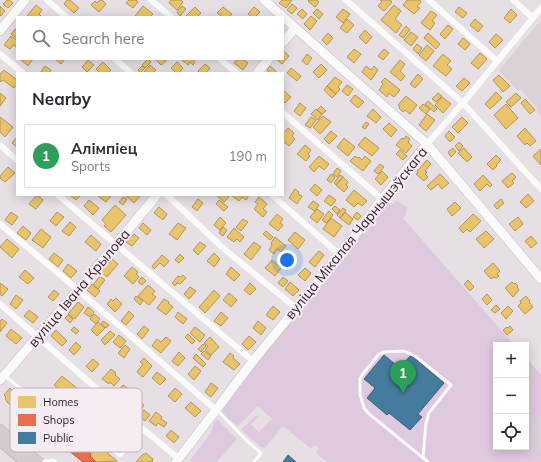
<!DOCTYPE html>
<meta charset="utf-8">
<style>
:root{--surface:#fff;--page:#f7f7f7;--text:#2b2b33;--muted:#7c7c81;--line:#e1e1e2;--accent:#1a73e8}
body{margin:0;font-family:Mulish,sans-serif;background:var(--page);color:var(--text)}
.controls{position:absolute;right:12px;bottom:12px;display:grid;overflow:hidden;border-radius:0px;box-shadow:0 2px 10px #0003}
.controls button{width:36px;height:36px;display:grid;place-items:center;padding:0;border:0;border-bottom:1px solid var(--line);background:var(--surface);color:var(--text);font:20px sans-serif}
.you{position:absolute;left:287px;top:260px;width:14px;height:14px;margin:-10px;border:3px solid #fff;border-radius:50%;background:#1a73e8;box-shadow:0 0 0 6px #1a73e833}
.badge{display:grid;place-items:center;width:26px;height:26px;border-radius:50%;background:var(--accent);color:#fff;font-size:13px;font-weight:700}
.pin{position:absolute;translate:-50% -33px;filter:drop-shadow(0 1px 2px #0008)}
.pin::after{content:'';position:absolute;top:21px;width:14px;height:12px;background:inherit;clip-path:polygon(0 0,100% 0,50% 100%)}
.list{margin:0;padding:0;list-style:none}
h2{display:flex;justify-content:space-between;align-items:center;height:52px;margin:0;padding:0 16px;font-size:17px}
h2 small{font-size:13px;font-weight:400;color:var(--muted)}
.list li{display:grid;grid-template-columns:26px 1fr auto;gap:12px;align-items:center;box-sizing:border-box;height:64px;margin:0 8px 8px;padding:0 8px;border:1px solid var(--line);border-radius:0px}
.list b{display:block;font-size:15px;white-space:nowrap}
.list p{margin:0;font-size:13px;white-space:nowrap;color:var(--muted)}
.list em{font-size:13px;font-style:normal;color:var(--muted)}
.icon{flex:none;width:22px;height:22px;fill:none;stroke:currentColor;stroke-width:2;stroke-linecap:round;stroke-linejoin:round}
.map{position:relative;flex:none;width:541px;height:462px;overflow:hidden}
.search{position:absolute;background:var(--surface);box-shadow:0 2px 10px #0003;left:16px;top:16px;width:268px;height:44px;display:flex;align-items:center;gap:10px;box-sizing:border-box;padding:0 14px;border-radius:0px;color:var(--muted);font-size:15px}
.panel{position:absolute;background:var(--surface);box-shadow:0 2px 10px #0003;left:16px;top:72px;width:268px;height:124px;border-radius:0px}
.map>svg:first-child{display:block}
</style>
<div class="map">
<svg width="541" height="462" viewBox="0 0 541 462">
<rect width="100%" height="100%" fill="#e6e0e5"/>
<!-- built -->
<path fill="#dbd1d8" d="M541,20v95l-4,-4 1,-2 -17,-19 -3,1 -19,-21z
M541,416v35l-15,-14v-3z"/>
<!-- green -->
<path fill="#dfc9df" d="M387,200l4,5 6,-4 10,6 -1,8 -3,3 111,127h-18v102h30v-10l15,14v11h-214l-11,-9 3,-5 -5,-3 -3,4 -28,-23 -18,22 -4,-1 -20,-17 15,-15 3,2 -8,7 8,8 13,-13 -14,-13 -20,20 -13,-10 -3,-5 16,-23 4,-4 -1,-2z
M526,358l15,17v41l-15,18z
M217,419l20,20 -20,23h-25l-2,-2 21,-27 3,-11z"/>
<!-- homes -->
<path fill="#e9c46a" stroke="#b49358" d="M7,0h2l4,3 -5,5 -5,-4z
M67,0h3l9,8 -5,5 -10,-9z
M100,0h2l4,4 -7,8 -8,-7 4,-4 2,2z
M129,0h7l2,2 -5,6 -7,-5z
M171,0h10l2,2 -6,8 -8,-7z
M282,0h10l-6,8 -7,-5z
M309,0h8l2,2 -4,5 -7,-6z
M380,0h10l2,2 -8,9 -6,-5 4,-5z
M407,0h13l1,2 -4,5 3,1 -6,6 -11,-9z
M292,4l5,4 -5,6 -5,-4z
M36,5l6,5 -3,4 3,3h-14l-1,-1z
M394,5l7,6 -6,8 7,6 -6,8 -15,-13z
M0,6l5,5 -4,5 -1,-1z
M143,6l10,8 -3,3h-14l-1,-1z
M182,6l4,3 -6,7 -3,-4z
M195,7l6,6 -4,4h-12z
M223,7l9,7 -3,3h-8v-1l-4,-3z
M254,7l6,5 -5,5h-3l-4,-3z
M459,7l8,6 -4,5 -8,-6z
M302,9l5,5 -4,5 -6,-5z
M317,9l6,5 -4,5 -6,-6z
M343,9l7,5 -7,9 -7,-6z
M511,9l6,6 -7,8 -6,-5z
M431,11l6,4 -5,6 3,2 -5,7 -9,-7z
M311,16l6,5 -7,9 -6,-6z
M347,19l7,6 -7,8 -7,-5z
M475,19l8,7 -5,6 -8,-7z
M448,25l5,4 -8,10 -5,-5z
M406,26l4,4 -7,8 -4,-3z
M15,29l2,1v8l-6,-4z
M365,30l7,7 -6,7 -7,-7z
M411,32l7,5 -7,9 -7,-6z
M328,33l5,5 -6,7 -5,-5z
M428,33l12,11 -4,5 -12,-11z
M496,34l7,6 -8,8 -6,-6z
M11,36l6,4v7l-4,-2 -3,4 -6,-4z
M463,38l7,6 -5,6 -7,-6z
M417,44l5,4 -4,6 -5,-5z
M427,45l7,6 -8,10 -7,-6z
M354,49l7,5 -7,9 -7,-6z
M384,49l5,4 -6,7 -5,-4z
M283,50l6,6 -7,8 -6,-5h7z
M480,53l7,6 -9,10 -7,-6z
M307,54l5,4 -5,7 -5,-4z
M443,54l8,7 -4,4 5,4 -6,7 -13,-10z
M20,59h13l-5,7z
M55,59h10l-4,5z
M148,59l3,3 -6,6 -3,-3z
M157,59h7l2,2 -5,4 -5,-5z
M183,59h10v1l2,2 -2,3 -3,-3 -2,3 -6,-5z
M237,59h6l5,4 -5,7 -9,-7z
M88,60l6,5 -7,7 -5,-5z
M400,60l5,4 -5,7 5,5 -4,5 -11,-9z
M103,62l8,8 -3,3h-8l-4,-4z
M177,62l6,6 -4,5h-3l-5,-5z
M205,64l5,4 -4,5h-6l-2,-2z
M321,64l6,6 -8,8 -6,-6z
M150,65l6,5 -3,3h-10z
M45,66l6,4 -2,3h-9z
M142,66l3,2 -5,5 -2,-3z
M270,66l6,5 -1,2h-5l-3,-3z
M366,66l5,4 3,-4 4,4 -7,10 -9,-8z
M291,68l10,8 -4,5 -10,-8z
M4,70l13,10v4l-3,4 -11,-8 -2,2 -1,-1v-7z
M418,74l5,5 -8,9 -5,-4z
M499,75l11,11 -7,6 -10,-12z
M335,77l7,5 -4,5 2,2 -4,5 -9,-8z
M385,78l15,12 -6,7 -5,-4 -2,4 -8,-7 4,-6 -2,-2z
M464,78l6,5 -8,8 -6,-5z
M347,85l6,4 -5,7 -6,-5z
M327,86l9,8 -4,4 -8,-8z
M284,91l7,6 -6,6 -2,-2v-8z
M496,92l6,6 -12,11 -5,-5z
M0,93l6,5 -6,8z
M438,93l4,3 -6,6 -4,-3z
M516,93l5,5 -10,9 -5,-5z
M355,95l9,7 -6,6 -8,-7z
M406,96l11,9 -7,9 -5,-4 -2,2 -4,-4 1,-2 -2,-1z
M442,97l9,7 -8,9 -8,-8z
M525,99l10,11 -5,4 -9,-11z
M428,101l9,8 -3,3 -9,-8z
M300,103l6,5 -6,8 -6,-5z
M423,104l7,5 -4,5 -7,-6z
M506,104l12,14 -12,11 -12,-14z
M321,106l5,5 -4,3 -5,-4z
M316,109l6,5 -4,6 -7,-6z
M373,109l8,8 -5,6 -9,-7z
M427,114l8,6 -9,11 -7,-6z
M323,116l8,6 -11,12 -7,-7z
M0,117l13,10 -8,10 -5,-5z
M311,117l5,3 -6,8 -5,-3z
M462,117l6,6 -10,10 -6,-6z
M366,122l3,2 -4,5 -3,-2z
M389,123l8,7 -6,7 -8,-8z
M288,128l6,5 -2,3 3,3 -6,7 -6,-5v-7z
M525,128l11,13 -6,5 -3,-3 -2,2 -8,-9z
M331,131l6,5 -8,8 -5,-5z
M449,131l6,6 -5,5 -5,-6z
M406,136l4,3 -2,3 4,4 -6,7 -10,-8 6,-7 2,1z
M17,137v10l-5,-4z
M365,137l14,11 -7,8 -14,-11z
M344,138l11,9 -7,9 -11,-9z
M459,142l4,4 -4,5 -4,-5z
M305,145l6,5 -3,4 2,2 -4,5 -9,-7z
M453,148l3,4 -5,5 -3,-5z
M464,148l8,9 -5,5 -9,-9z
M541,149v16l-8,-9z
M400,150l7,6 -4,4 -7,-6z
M496,155l5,5 -5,5 1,1 -4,4 -6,-6z
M319,156l10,8 -5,6 -5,-4 -5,6 -5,-5z
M355,156l3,2 1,-1 3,3 3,-4 6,5 -8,10 -13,-10z
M427,160l4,4 -6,7 2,1 -2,2 3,3 -4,4 -8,-7 2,-1 -1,-2z
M380,164l4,3 -6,7 -4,-3z
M8,167l7,6 -10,9 -5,-4v-2z
M337,168l4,3 -4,6 -4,-3z
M382,171l6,6 -7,8 -6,-6z
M512,173l4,4 -4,4 2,2 -6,5 -6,-7z
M331,174l4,3 -4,6 -4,-3z
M440,174l9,9 -7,6 -4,-5 -7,6 -4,-4z
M340,175l3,2 -7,8 -2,-2z
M483,175l9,10 -2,2 -3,-3 -7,7 -6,-7z
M343,177l5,5 -2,3 2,2 -4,5 -8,-7z
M315,184l7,6 -5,6 -7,-6z
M295,189l4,3 -1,2 4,2 -5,8 -8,-6z
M354,190l13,11 -5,5 -4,-3 -4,4 -8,-7z
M528,194l6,7 -8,7 -6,-6z
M37,195l6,5 -7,9 -7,-5z
M70,195h11l-5,5z
M98,195h13v1l-5,6 -8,-6z
M125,195h16l-7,8z
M216,195h11l2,2 -5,5z
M231,195h18l-3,5 -4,-3 -3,4z
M329,195l7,5 -5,6 -7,-5z
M123,197l4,2 -4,6 -4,-3z
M259,197l8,7 -4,5 4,3 -4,5 -9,-8 4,-5 -3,-2z
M198,199l5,4 -6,8 -5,-4z
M501,199l3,4 -7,6 -3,-4z
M89,200l10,8 -6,7 -9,-9z
M219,200l9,7 -4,4 -8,-7z
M313,201l6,4 -4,6 -7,-4z
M455,202l6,6 -9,8 -5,-7z
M115,205l11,10 -15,17 -7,-6 2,-2 -4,-4z
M335,206l5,4 -3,4 -5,-5z
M159,207l8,7 -4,6 -9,-7z
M343,208l3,2 -6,8 -3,-3z
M317,209l7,5 -7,9 -7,-6z
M329,211l4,4 -7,8 -4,-3z
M11,212l7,5 -6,8 -7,-5z
M57,212l7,5 -8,9 -6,-5z
M345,212l8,7 -4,6 -9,-7z
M357,212l4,4 -3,4 -5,-3z
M277,214l6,5 -3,4 3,2 -5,6 -9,-7z
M473,214l8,7 -11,11 -3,-3 -4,4 -4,-5z
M220,217l6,6 -6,7 -6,-5z
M518,217l5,7 -8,7 -6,-7z
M331,218l11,8 -8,11 -11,-8z
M243,219l5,3 -7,9 -5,-4z
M70,222l6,5 -7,9 -7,-5z
M143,223l8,7 -4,5 -8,-7z
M178,223l8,5 -9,12 -8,-6z
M23,226l8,7 -5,7 -9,-7z
M223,227l4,3 -4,6 -4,-3z
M234,228l10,9 -4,5 -3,-3 -3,3 -7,-5z
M41,229l10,8 -8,11 -11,-8z
M266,231l7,6 -3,3 -7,-6z
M486,231l8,8 -10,9 -8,-9z
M295,232l10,8 -7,9 -10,-9z
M134,234l5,4 -7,8 -6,-4z
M91,235l10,9 -5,7 -11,-9z
M531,236l6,7 -6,5 -6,-7z
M275,237l11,9 -5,6 -4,-3 -3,5 -5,-4 3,-5 -1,-2z
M7,239l12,10 -7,9 -12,-11z
M200,242l6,4 -8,9 -5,-5z
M254,242l7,5 -10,13 -7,-6z
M319,251l5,4 -9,12 -6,-5z
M54,253l9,7 -5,7 -9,-8z
M214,253l6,6 -6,8 -7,-6z
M180,254l4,4 -5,5 -4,-3z
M162,255l7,6 -5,6 -4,-4 -6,6 -2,-3z
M112,259l6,5 -11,13 -6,-5z
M272,260l9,8 -6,8 -10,-8z
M493,263l7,8 -3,3 2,2 -3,2 -2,-1 -3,2 -7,-8z
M68,264l9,7 -6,7 -8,-7z
M132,267l6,5 -2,2 3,3 -6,7 -9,-8z
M231,267l9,8 -6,6 -8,-7z
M305,268l6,5 -6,8 -7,-6z
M25,270l9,8 -6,6 -9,-7z
M183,275l3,3 -6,6 -3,-1 -2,3 -3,-3 6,-7 2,1z
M100,276l5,4 -7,9 -5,-4z
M142,277l4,4 -4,4 -4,-3z
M283,277l5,4 -5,6 -5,-4z
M468,280l6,7 -4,4 -6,-7z
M290,282l9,8 -6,6 -8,-7z
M512,282l2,2 1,-1 3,3 -1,1 2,3 -6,7 -8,-9z
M0,283l8,6 -6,7 -2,-2z
M250,283l6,6 -6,6 -6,-5z
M92,284l8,7 -5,6 -8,-7z
M148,285l7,6 -3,3 4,3 -7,8 -11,-9z
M190,287l6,4 -7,8 -5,-5z
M54,290l5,4 -6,7 -5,-4z
M214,290l6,6 -15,17 -6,-6z
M229,293l8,7 -6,7 -8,-7z
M487,294l5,6 -5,5 -5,-6z
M16,295l7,5 -7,9 -6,-5z
M136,296l7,5 -3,4 -6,-6z
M526,296l4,5 -1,1 4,5 -8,7 -7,-8 3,-3 -1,-2z
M116,298l6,6 -7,8 -8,-8 4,-5 2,2z
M164,299l5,3 -1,1 5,4 -7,8 -9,-7z
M78,302l6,5 -9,12 -7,-5z
M496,305l4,4 -5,4 -4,-3z
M273,306l7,6 -7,8 -7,-5z
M508,306l5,5 -7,8 -5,-6z
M88,307l6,5 -4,5 -6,-4z
M29,310l9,7 -5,6 -9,-7z
M129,311l5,5 -8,9 -5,-4z
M178,312l9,7 -4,5 -8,-7z
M221,312l7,6 -7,8 -7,-5z
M94,314l6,5 -4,5 -6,-5z
M68,315l5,4 -3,4 -5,-5z
M2,319l5,4 -7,9v-11z
M103,321l6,4 -3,3 -5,-4z
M258,321l8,7 -5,7 -8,-7z
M98,322l7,6 -8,8 -6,-6z
M144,326l5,4 -7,9 -5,-5z
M510,326l3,4 -6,5 -4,-5 4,-3 1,1z
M74,327l5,4 -3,3 -5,-4z
M195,327l10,8 -5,7 -10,-9z
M11,329l11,9 -6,6 -10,-8z
M56,330l11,11 -5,5 -11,-10z
M110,331l5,4 -10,10 -4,-5z
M188,334l7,7 -3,3 -7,-7z
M119,335l7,6 -6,7 -7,-6z
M249,336l7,6 -8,8 -6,-6z
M166,337l5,4 -10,12 -9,-7 5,-7 4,3z
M210,337l9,10 -8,8 -6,-5 3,-4 -4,-3z
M76,342l5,5 -7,8 -5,-5z
M203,344l3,2 -5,6 -3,-3z
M125,345l5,4 -6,9 -6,-5z
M204,351l7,5 -3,4 -7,-6z
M179,352l6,6 -7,8 -6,-5z
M230,353l4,3 -1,2 7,6 -6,6 -11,-8z
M196,354l10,10 -3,3 -10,-9z
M144,358l8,8 -9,11 -6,-5 6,-8 -3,-2z
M93,359l6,5 -7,8 -6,-6z
M195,366l6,5 -7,9 -6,-6z
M111,369l5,4 -1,2 5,4 -6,7 -4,-4 -1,2 -7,-5z
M157,372l9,7 -6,6 -8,-7z
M62,376l17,14 -7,9 -18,-14z
M211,383l7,5 -7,9 -6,-5z
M123,385l6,4 -7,9 -6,-5z
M10,388l2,2h2l13,11v2l5,3 2,1 11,9v2l4,4 -7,9 -4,-4h-3l-9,-8v-2l-3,-2 2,-2 -4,-3 -2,1 -4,-2 -8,-7 -2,-4 1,-1 -2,-2z
M175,388l7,6 -7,8 -7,-6z
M138,400l6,5 -6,9 -7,-6z
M191,402l10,9 -6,6 -10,-9z
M144,410l6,5 -5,6 -6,-5z
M156,412l6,5 -1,2 6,4 -3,4 -6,-4 -2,3 -7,-5z
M171,430l8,7 -5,6 -8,-7z
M95,443l3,4 1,-1 18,15 -21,1 -6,-6 1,-2 -3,-2z
M146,453l7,6 -1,2 1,1h-17l7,-8h2z"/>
<!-- shops -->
<path fill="#e76f51" stroke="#b25746" d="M74,443l10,9 2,-3 5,5 -1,2 6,6h-13l-15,-12z"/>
<!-- public -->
<path fill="#457b9d" stroke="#41607b" d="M384,355l11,9 2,-2 4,4 10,-11 33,28 -26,31 4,3 -12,13 -21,-17 -2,2 -20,-17 8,-10 -11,-9z
M288,455l8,7h-13z"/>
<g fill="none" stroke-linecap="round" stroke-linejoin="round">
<defs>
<path id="secondary" d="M264,0l19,17
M283,17l144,127 114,135
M0,31l25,-31
M283,42l12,-14
M257,73l12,-14
M0,380l78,-90 79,-95
M176,462l40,-52 37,-49 87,-106 42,-56 45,-55"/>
<path id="primary" d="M0,430l38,32
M0,440l25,22"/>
</defs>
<!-- secondary casing -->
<use href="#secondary" stroke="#c6bcc3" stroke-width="10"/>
<!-- primary casing -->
<use href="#primary" stroke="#c3bbc0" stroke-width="12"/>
<!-- lane -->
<path stroke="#fbfafb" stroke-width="3" d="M5,376l53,43 19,2 43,35 23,-27
M218,411l30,31 13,11 -7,9
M423,458l3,-35 3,-10 22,-28 -36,-29 -11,-5 -20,1 -5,2 -17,21 -2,4v15l4,14 4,5 60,49
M39,462l14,-2 3,2"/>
<!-- street -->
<path stroke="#fbfafb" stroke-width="6" d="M47,0l19,17
M151,0l20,17
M346,0l117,103 78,86
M429,0l68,61
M513,0l20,18
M0,54l23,19
M115,59l16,14
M220,59l17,14
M283,113l99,86
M427,144l36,-41 78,-95
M0,145l17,15
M58,195l195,166
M167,195l57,54 72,59
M272,195l68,60
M0,224l78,66 138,120
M0,304l143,125 35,29"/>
<!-- secondary -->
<use href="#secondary" stroke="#fbfafb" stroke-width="9"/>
<!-- primary -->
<use href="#primary" stroke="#d4ccd1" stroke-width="10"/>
</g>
<g text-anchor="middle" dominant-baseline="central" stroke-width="4" stroke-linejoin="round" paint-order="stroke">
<!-- street labels -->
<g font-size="14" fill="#37202d" stroke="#f6edf4">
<text transform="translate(356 233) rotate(-51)">вуліца Мікалая Чарнышэўскага</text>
<text transform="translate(79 288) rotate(-50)">вуліца Івана Крылова</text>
</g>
</g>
<!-- legend -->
<rect x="10" y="388" width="132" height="64" rx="6" fill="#f6edf4" stroke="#bdb0b8" stroke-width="1"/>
<rect x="18" y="396" width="18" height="12" fill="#e9c46a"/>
<rect x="18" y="414" width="18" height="12" fill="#e76f51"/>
<rect x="18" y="432" width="18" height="12" fill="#457b9d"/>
<g font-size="11" fill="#37202d">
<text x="43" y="406">Homes</text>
<text x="43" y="424">Shops</text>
<text x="43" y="442">Public</text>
</g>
</svg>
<div class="controls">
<button>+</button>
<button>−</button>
<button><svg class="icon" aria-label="locate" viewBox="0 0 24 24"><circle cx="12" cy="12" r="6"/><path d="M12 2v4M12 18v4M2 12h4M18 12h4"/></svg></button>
</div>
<div class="you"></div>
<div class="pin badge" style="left:403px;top:393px;background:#2e9e5b">1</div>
<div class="search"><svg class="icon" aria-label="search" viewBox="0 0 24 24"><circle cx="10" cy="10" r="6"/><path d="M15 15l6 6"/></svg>Search here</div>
<section class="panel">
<h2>Nearby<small></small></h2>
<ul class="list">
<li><span class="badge" style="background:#2e9e5b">1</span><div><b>Алімпіец</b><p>Sports</p></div><em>190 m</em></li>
</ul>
</section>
</div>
